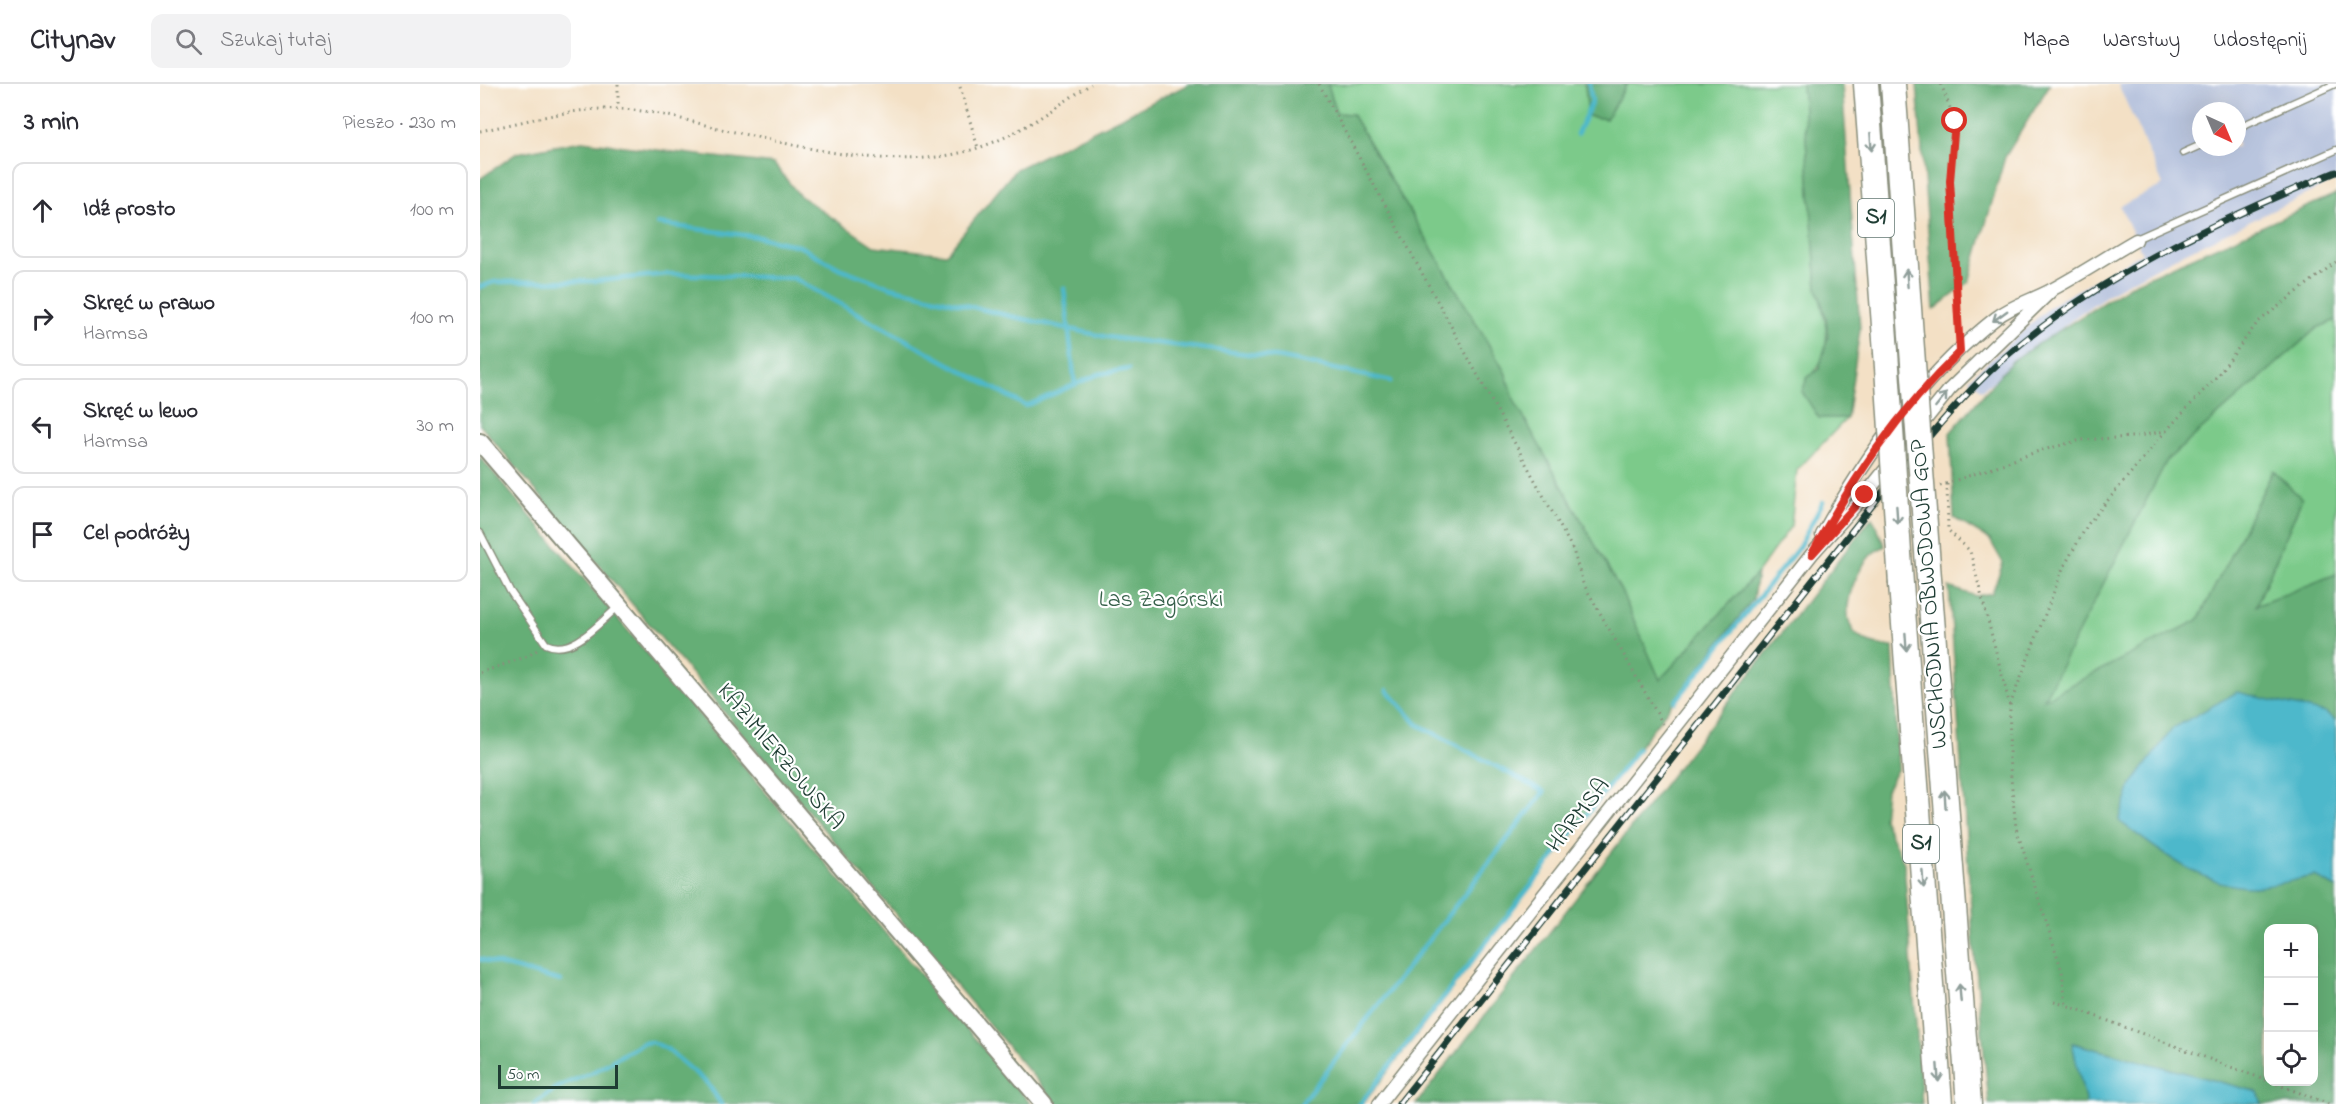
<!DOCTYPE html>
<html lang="pl">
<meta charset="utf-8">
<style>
:root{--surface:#fff;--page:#f2f2f3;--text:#2b2b33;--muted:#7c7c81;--line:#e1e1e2}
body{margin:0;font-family:"Indie Flower",sans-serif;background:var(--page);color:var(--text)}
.controls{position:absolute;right:18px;bottom:18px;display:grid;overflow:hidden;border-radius:12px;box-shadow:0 6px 24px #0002}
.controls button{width:54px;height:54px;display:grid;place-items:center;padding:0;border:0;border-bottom:2px solid var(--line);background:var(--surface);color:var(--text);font:30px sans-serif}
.compass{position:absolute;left:1712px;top:18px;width:54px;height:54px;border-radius:50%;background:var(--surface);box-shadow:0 6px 24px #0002;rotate:136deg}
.scale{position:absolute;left:18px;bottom:15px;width:120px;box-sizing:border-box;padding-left:6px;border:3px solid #1f3d34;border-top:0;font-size:16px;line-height:21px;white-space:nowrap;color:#1f3d34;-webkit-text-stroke:4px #fff;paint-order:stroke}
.stop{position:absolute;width:18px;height:18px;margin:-14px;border:4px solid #d93025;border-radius:50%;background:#fff}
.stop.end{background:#d93025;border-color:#fff;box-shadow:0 2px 6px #0008}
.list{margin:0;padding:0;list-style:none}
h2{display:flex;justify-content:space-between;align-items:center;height:78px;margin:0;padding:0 24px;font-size:26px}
h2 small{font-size:20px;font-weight:400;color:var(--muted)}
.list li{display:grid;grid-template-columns:39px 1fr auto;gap:18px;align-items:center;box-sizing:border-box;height:96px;margin:0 12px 12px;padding:0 12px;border:2px solid var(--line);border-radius:12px}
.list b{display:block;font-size:22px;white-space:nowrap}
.list p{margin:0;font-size:20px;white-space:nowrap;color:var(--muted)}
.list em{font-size:20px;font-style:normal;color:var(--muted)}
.icon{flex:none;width:33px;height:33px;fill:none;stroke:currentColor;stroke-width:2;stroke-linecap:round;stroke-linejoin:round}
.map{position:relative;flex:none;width:1856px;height:1020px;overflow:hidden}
header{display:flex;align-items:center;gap:36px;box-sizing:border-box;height:84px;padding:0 30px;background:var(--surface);border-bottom:2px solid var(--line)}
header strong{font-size:28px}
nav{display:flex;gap:33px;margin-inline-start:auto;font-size:21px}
.search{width:420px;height:54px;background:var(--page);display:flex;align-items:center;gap:15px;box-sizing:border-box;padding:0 21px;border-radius:12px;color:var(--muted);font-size:22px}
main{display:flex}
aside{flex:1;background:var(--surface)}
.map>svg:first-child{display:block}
</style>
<header>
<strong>Citynav</strong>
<div class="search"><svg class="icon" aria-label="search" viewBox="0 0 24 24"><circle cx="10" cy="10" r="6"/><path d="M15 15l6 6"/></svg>Szukaj tutaj</div>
<nav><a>Mapa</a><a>Warstwy</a><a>Udostępnij</a></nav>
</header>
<main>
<aside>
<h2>3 min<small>Pieszo · 230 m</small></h2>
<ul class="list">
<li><svg class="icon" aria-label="ahead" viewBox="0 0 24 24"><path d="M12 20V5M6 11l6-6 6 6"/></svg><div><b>Idź prosto</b></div><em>100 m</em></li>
<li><svg class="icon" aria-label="right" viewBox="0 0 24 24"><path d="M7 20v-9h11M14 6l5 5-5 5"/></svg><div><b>Skręć w prawo</b><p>Harmsa</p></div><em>100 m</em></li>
<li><svg class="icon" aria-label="left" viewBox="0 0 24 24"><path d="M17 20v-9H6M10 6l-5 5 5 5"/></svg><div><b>Skręć w lewo</b><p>Harmsa</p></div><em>30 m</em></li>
<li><svg class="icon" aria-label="arrive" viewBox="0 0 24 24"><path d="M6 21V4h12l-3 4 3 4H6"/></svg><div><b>Cel podróży</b></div></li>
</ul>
</aside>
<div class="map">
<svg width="1856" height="1020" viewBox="0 0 1856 1020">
<rect width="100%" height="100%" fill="#fff"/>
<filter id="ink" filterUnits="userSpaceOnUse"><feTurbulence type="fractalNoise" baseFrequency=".0167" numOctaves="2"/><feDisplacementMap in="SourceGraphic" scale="12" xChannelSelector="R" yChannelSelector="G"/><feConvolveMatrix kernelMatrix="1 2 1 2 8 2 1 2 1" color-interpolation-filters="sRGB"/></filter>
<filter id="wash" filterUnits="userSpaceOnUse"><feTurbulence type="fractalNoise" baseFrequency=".008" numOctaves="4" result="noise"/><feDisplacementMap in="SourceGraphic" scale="24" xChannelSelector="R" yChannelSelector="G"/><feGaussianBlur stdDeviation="1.35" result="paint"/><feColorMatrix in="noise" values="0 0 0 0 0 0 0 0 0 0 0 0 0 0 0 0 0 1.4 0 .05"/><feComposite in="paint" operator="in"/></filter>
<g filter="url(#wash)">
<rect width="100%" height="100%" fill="#f3e0c5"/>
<!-- industrial -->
<path fill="#b9c5de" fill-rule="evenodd" d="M1638,0h218v96l-156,75 -62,33 -40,27 -96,75 -13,-11 84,-75 89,-51 -22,-47 43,-21zM1721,27h36v36h-36z"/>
<!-- green -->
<path fill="#7cca8a" stroke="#4e845f" stroke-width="1.5" d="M848,0h257l3,32 18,3 21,-35h175l15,203c9,31 19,69 -10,91l12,40h28l-50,52 -6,56 -34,47 -97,107 -39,-89 -106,-189 -10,-30 -153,-258 -16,-1z
M1856,236v254l-80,32 46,-107 -29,-28 -75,149 -155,80 124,-240 150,-132z"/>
<!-- forest -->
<path fill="#65ae76" stroke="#427655" stroke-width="1.5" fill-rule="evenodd" d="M709,0h139l8,29 16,1 153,258 10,30 106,189 39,89 97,-107 -4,26 -390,505h-306l-577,-679v-246l37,-26 65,-12 192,23 25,31 75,51 72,8 70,-85z
M1105,0h42l-21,35 -18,-3z
M1322,0h40l18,245 -13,89h-28l-17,-26 5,-14 12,-9 9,-32 -2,-19 -9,-30z
M1437,0h133l-45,73 -36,125 -35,28z
M1856,110v126l-19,8 -150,132 -123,239 154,-79 75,-149 29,28 -46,107 80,-32v147l-11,-8 -71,174 61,-11 21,12v216h-74l-4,-12 -185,-49 13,61h-97l-16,-166 -24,-351 27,9 16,-3 11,-30 -13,-23 -36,-22 -4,-85 63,-73 121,-77zM1788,844h46v154h-46z
M0,373l543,638 8,9h-551z
M1392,433l13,29c-5,3 -11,5 -15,10 -17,20 -38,69 -4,85 7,4 19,5 27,6l5,121 -12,22 -3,29 21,44 18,241h-506z"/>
<!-- water -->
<path fill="#4eb8cb" stroke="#367a80" stroke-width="1.5" d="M1757,608l88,21 11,8v167l-21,-12c-19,3 -40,10 -60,11 -49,2 -99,-38 -136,-66l12,-36 42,-57z
M1592,959l186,49 4,12h-176z"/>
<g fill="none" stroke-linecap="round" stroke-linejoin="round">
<!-- stream -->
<path stroke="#4eb8cb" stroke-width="4.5" d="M1097,50l15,-32 -3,-18
M178,140l101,13 40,9 40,22 51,19 120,29 97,21 175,21 109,23
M0,203l14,-5 102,-1 72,-7 125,4 233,128 73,-32 30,-5
M584,204l11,97
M1195,618l124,-155 24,-45
M0,875l81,22
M54,1020l24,-17 37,-16 47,-28 10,-1 15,7 41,35 13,20
M821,1020l243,-312 -127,-68 -30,-34
M880,1020l278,-355"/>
</g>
</g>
<g filter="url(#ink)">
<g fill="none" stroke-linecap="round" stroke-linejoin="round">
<defs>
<path id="service" d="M1757,44l98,-44
M1703,69l18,-8
M1656,155l200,-89
M0,449l30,58 36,53c26,13 54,-22 73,-38"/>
<path id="minor" d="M1342,451c44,-80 101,-160 174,-217 18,-14 38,-18 57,-29 28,-15 55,-33 83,-49
M899,1020l433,-550 53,-59 85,-106 102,-99"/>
<path id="tertiary" d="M0,358l564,662"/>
<path id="motorway" d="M1386,0l20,268
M1413,0l18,252
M1448,481l41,539
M1421,500l39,520"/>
</defs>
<!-- service casing -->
<use href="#service" stroke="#898e7c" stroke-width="9"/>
<!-- minor casing -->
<use href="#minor" stroke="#898e7c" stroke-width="15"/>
<!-- tertiary casing -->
<use href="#tertiary" stroke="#898e7c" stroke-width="20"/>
<!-- motorway casing -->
<use href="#motorway" stroke="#898e7c" stroke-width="27"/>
<!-- path -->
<path stroke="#898e7c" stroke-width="3" stroke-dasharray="1.5 4.5" stroke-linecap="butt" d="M138,0v24
M839,0l254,466 10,33 80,141
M1461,0l14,37 -5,60 9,151
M480,3l18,61
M0,47c45,-9 93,-24 139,-22 37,1 75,14 111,22 82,18 178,45 259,13 37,-14 69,-39 102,-60
M1467,400l1,46 22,21 40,155 -1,52 7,70 46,143 4,34 202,76
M1460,402l99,-35 42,-11 51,-3 34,-6 51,-55 41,-54 78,-60
M0,589l48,-17 9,-6
M1530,621l53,-137 25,-44 77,-92
M1574,918l12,3
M1791,998l58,22"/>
<!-- service -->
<use href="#service" stroke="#fff" stroke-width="6"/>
<!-- minor -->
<use href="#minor" stroke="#fff" stroke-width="12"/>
<!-- tertiary -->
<use href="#tertiary" stroke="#fff" stroke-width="16"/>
<!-- motorway -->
<use href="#motorway" stroke="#fff" stroke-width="24"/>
<defs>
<path id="rail" d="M919,1020l479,-606c40,-48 78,-97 125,-139 92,-82 220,-141 333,-187"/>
</defs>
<!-- rail casing -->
<use href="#rail" stroke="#1f3d34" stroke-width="7"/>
<!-- rail -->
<use href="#rail" stroke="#fff" stroke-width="4.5" stroke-dasharray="14" stroke-linecap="butt"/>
<defs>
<path id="motorway-bridge" d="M1431,252l17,229
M1406,268l15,232"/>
</defs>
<!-- motorway-bridge casing -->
<use href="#motorway-bridge" stroke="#898e7c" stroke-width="27" stroke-linecap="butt"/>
<!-- motorway-bridge -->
<use href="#motorway-bridge" stroke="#fff" stroke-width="24"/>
</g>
<!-- one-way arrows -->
<defs><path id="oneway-shaft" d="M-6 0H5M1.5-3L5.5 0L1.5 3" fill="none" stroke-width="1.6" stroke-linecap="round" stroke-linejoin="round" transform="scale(1.5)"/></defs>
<g stroke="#8f9e9a">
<use href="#oneway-shaft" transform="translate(1391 58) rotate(86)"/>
<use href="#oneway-shaft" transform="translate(1427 194) rotate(-94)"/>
<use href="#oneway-shaft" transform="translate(1520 232) rotate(144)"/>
<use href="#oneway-shaft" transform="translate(1461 316) rotate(-51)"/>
<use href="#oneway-shaft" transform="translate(1417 431) rotate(86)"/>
<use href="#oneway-shaft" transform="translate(1426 558) rotate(86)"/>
<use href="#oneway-shaft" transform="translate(1465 715) rotate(-94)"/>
<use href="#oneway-shaft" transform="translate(1443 795) rotate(86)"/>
<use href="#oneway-shaft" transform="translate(1480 909) rotate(-95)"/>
<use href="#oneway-shaft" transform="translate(1458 989) rotate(86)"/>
</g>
</g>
<g fill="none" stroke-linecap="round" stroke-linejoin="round" filter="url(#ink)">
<!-- route -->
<path stroke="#d93025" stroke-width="8" d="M1385,411l-53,59c42,-77 84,-140 148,-202l-10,-171 5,-60"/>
</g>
<g text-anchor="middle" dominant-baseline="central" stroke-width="4.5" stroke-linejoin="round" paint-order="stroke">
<!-- shield labels -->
<g fill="#fff" stroke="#627771" stroke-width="1.5">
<rect x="1378" y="115" width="36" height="38" rx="4.5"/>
<rect x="1423" y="741" width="36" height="38" rx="4.5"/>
</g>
<g font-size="22" font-weight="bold" fill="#1f3d34">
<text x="1396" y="134">S1</text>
<text x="1441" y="760">S1</text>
</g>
<!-- street labels -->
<g font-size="24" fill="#1f3d34" stroke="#fff">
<text transform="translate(1450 510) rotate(-94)">WSCHODNIA OBWODOWA GOP</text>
<text transform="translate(300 673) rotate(50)">KAZIMIERZOWSKA</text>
<text transform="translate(1099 732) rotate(-52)">HARMSA</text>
</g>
<!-- park labels -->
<g font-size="24" fill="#36604a" stroke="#fff">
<text x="681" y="516">Las Zagórski</text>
</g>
</g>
</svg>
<div class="controls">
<button>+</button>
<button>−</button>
<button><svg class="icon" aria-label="locate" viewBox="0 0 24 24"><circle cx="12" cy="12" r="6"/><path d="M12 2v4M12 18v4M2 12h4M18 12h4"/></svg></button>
</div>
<svg class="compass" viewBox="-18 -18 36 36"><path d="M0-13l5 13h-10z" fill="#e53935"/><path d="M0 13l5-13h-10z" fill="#7c7c81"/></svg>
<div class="scale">50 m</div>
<div class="stop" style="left:1475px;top:37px"></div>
<div class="stop end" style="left:1385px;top:411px"></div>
</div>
</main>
